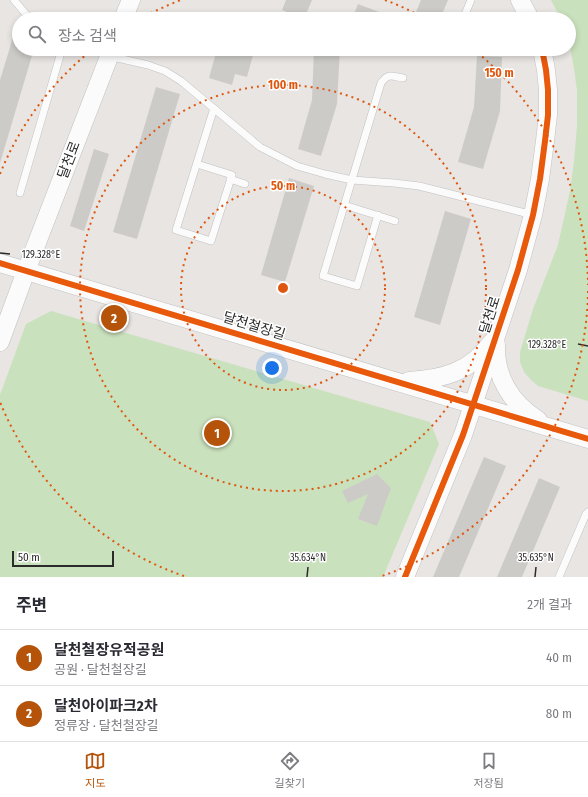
<!DOCTYPE html>
<html lang="ko">
<meta charset="utf-8">
<style>
:root{--surface:#fff;--page:#f2f2f3;--text:#2b2b33;--muted:#7c7c81;--line:#e1e1e2;--accent:#b45309}
body{margin:0;font-family:"Fira Sans Condensed","Noto Sans KR",sans-serif;background:var(--page);color:var(--text)}
.scale{position:absolute;left:12px;bottom:10px;width:102px;box-sizing:border-box;padding-left:4px;border:2px solid #2b2b2b;border-top:0;font-size:11px;line-height:14px;white-space:nowrap;color:#2b2b2b;-webkit-text-stroke:3px #fff;paint-order:stroke}
.you{position:absolute;left:272px;top:368px;width:14px;height:14px;margin:-10px;border:3px solid #fff;border-radius:50%;background:#1a73e8;box-shadow:0 0 0 6px #1a73e833}
.badge{display:grid;place-items:center;width:26px;height:26px;border-radius:50%;background:var(--accent);color:#fff;font-size:13px;font-weight:700}
.pin{position:absolute;translate:-50% -50%;border:2px solid #fff;box-shadow:0 1px 4px #0006}
.list{margin:0;padding:0;list-style:none}
h2{display:flex;justify-content:space-between;align-items:center;height:52px;margin:0;padding:0 16px;font-size:17px}
h2 small{font-size:13px;font-weight:400;color:var(--muted)}
.list li{display:grid;grid-template-columns:26px 1fr auto;gap:12px;align-items:center;box-sizing:border-box;height:56px;padding:0 16px;border-top:1px solid var(--line)}
.list b{display:block;font-size:15px;white-space:nowrap}
.list p{margin:0;font-size:13px;white-space:nowrap;color:var(--muted)}
.list em{font-size:13px;font-style:normal;color:var(--muted)}
.icon{flex:none;width:22px;height:22px;fill:none;stroke:currentColor;stroke-width:2;stroke-linecap:round;stroke-linejoin:round}
.map{position:relative;flex:none;width:588px;height:577px;overflow:hidden}
.search{position:absolute;background:var(--surface);box-shadow:0 2px 6px #0003;left:12px;right:12px;top:12px;height:44px;display:flex;align-items:center;gap:10px;box-sizing:border-box;padding:0 14px;border-radius:22px;color:var(--muted);font-size:15px}
.sheet{height:164px;background:var(--surface)}
nav{display:flex;justify-content:space-around;align-items:center;box-sizing:border-box;height:56px;border-top:1px solid var(--line);background:var(--surface);font-size:11px;color:var(--muted)}
nav a{display:grid;justify-items:center;gap:2px}
nav .on{color:var(--accent)}
.map>svg:first-child{display:block}
</style>
<div class="map">
<svg width="588" height="577" viewBox="0 0 588 577">
<rect width="100%" height="100%" fill="#e8e5e2"/>
<!-- green -->
<path fill="#cae1bd" d="M551,0h37v401l-50,-15 -7,-6 -7,-8 -4,-10v-10l13,-43 25,-64 12,-54 4,-29 3,-36v-36l-3,-21 -5,-28v-22h-8z
M51,311l379,111 9,22 -56,133h-383v-182l26,-71z"/>
<!-- building -->
<path fill="#cdcbc8" d="M286,0h26l-8,19 -22,-9z
M421,0h27l-8,19h-27z
M358,4l29,11 -1,4h-34z
M14,34l5,2v13h15l-34,114v-83z
M217,49h14l22,6 -6,22 -12,-3 -3,11 -23,-7z
M314,49h26l-3,55 -16,52 -23,-7 14,-49z
M477,56l25,1 -2,54 -17,58 -25,-7 16,-55z
M156,87l24,7 -43,145 -24,-7z
M94,149l15,5 -25,77 -14,-5z
M289,178l25,8 -29,96 -24,-7z
M445,211l26,8 -31,106 -26,-8z
M484,457l22,9 -47,111h-26z
M377,474l14,14 -14,38 -19,-7 10,-25 -20,9 -6,-12z
M539,478l21,9 -38,90h-25z"/>
<g fill="none" stroke-linecap="round" stroke-linejoin="round">
<defs>
<path id="service" d="M14,0l16,19
M463,19l8,-19
M91,49l18,7 39,9 17,6 16,10 79,66 37,19 28,8 27,6 42,3 25,3 20,5 94,24
M197,164l35,11 -21,66 -35,-11 38,-122
M230,179l15,5
M20,193l42,-144
M344,205l51,16
M378,215l-21,71 -34,-10 58,-193c7,-10 10,-7 22,-5
M559,577l27,-63 2,-2"/>
<path id="tertiary" d="M520,0l10,19
M123,19l8,-19
M0,263l588,176
M0,342l26,-71 86,-222
M496,345c-1,32 15,58 42,75
M409,381c34,-2 61,-9 82,-38
M405,577l58,-142 55,-165 15,-55 7,-36 5,-38 3,-26v-25l-2,-20 -4,-21"/>
</defs>
<!-- service casing -->
<use href="#service" stroke="#c2c1c1" stroke-width="8"/>
<!-- tertiary casing -->
<use href="#tertiary" stroke="#c2c1c1" stroke-width="19"/>
<!-- service -->
<use href="#service" stroke="#fcfbfb" stroke-width="7"/>
<!-- tertiary -->
<use href="#tertiary" stroke="#fcfbfb" stroke-width="18"/>
<defs>
<path id="cycleway" d="M0,263l588,176
M405,577l58,-142 55,-165 15,-55 7,-36 5,-38 3,-26v-25l-2,-20 -4,-21"/>
</defs>
<!-- cycleway casing -->
<use href="#cycleway" stroke="#fff" stroke-width="8"/>
<!-- cycleway -->
<use href="#cycleway" stroke="#e8590c" stroke-width="6"/>
</g>
<!-- ticks -->
<path fill="none" stroke="#2b2b2b" stroke-width="1.5" d="M0,253l10,1M578,344l10,2M307,577l1,-10M535,577l1,-10"/>
<!-- distance rings -->
<g fill="none" stroke="#df570e" stroke-width="2" stroke-dasharray="2 4">
<circle cx="283" cy="288" r="102"/>
<circle cx="283" cy="288" r="203"/>
<path d="M588 291A305 305 0 0 1 382 576M184 576A305 305 0 0 1 0 402M0 174A305 305 0 0 1 93 49M140 19A305 305 0 0 1 181 0M385 0A305 305 0 0 1 426 19M473 49A305 305 0 0 1 588 285"/>
</g>
<g text-anchor="middle" dominant-baseline="central" stroke-width="3" stroke-linejoin="round" paint-order="stroke">
<!-- street labels -->
<g font-size="14" fill="#2b2b2b" stroke="#fff">
<text transform="translate(69 160) rotate(-69)">달천로</text>
<text transform="translate(490 315) rotate(-72)">달천로</text>
<text transform="translate(254 326) rotate(17)">달천철장길</text>
</g>
</g>
<g font-size="10" text-anchor="middle" fill="#2b2b2b" stroke="#fff" stroke-width="3" stroke-linejoin="round" paint-order="stroke">
<text x="41" y="258">129.328°E</text>
<text x="547" y="348">129.328°E</text>
<text x="308" y="561">35.634°N</text>
<text x="536" y="561">35.635°N</text>
</g>
<circle cx="283" cy="288" r="6" fill="#df570e" stroke="#fff" stroke-width="2"/>
<g font-size="12" text-anchor="middle" font-weight="bold" fill="#df570e" stroke="#fff" stroke-width="3" stroke-linejoin="round" paint-order="stroke">
<text x="499" y="77">150 m</text>
<text x="283" y="89">100 m</text>
<text x="283" y="190">50 m</text>
</g>
</svg>
<div class="scale">50 m</div>
<div class="you"></div>
<div class="pin badge" style="left:217px;top:433px">1</div>
<div class="pin badge" style="left:114px;top:318px">2</div>
<div class="search"><svg class="icon" aria-label="search" viewBox="0 0 24 24"><circle cx="10" cy="10" r="6"/><path d="M15 15l6 6"/></svg>장소 검색</div>
</div>
<section class="sheet">
<h2>주변<small>2개 결과</small></h2>
<ul class="list">
<li><span class="badge">1</span><div><b>달천철장유적공원</b><p>공원 · 달천철장길</p></div><em>40 m</em></li>
<li><span class="badge">2</span><div><b>달천아이파크2차</b><p>정류장 · 달천철장길</p></div><em>80 m</em></li>
</ul>
</section>
<nav>
<a class="on"><svg class="icon" aria-label="map" viewBox="0 0 24 24"><path d="M3 6l6-2 6 2 6-2v14l-6 2-6-2-6 2zM9 4v14M15 6v14"/></svg>지도</a>
<a><svg class="icon" aria-label="directions" viewBox="0 0 24 24"><path d="M12 3l9 9-9 9-9-9zM9 14v-3h6M13 9l2 2-2 2"/></svg>길찾기</a>
<a><svg class="icon" aria-label="saved" viewBox="0 0 24 24"><path d="M7 4h10v16l-5-4-5 4z"/></svg>저장됨</a>
</nav>
